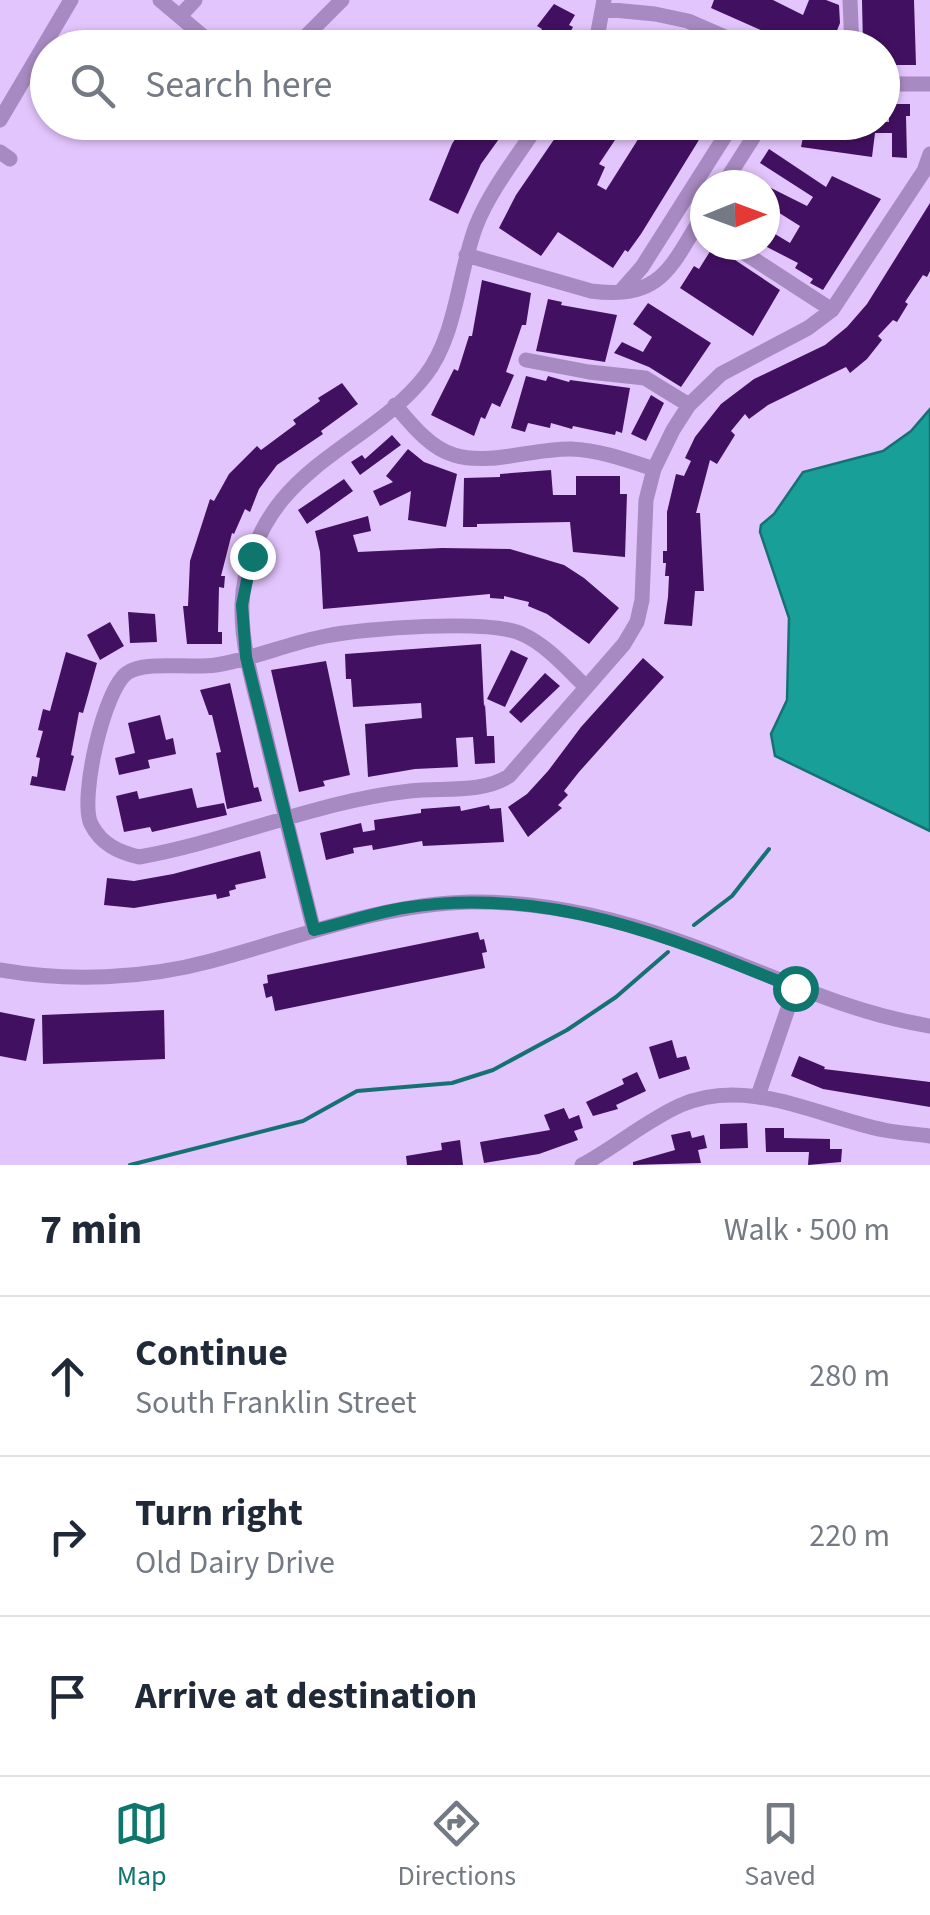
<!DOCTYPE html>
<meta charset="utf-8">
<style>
:root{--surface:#fff;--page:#f6f6f7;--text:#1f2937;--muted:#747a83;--line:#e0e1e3;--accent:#0f766e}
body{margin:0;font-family:"Source Sans 3",sans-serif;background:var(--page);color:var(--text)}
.compass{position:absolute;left:690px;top:170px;width:90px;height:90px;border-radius:50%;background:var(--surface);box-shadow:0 2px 8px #0004;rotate:89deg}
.stop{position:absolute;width:30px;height:30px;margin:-22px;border:8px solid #0f766e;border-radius:50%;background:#fff}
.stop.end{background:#0f766e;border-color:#fff;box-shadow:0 2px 10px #0008}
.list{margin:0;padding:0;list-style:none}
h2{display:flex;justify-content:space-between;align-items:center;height:130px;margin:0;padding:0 40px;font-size:42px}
h2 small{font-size:32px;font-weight:400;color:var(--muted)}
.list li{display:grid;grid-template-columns:65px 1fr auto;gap:30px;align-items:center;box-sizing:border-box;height:160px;padding:0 40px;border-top:2px solid var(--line)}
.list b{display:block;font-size:38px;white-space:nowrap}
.list p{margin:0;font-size:32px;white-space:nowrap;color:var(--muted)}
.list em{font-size:32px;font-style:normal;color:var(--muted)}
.icon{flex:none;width:55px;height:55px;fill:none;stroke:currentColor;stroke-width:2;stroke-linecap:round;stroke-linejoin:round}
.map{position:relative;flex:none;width:930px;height:1165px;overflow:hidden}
.search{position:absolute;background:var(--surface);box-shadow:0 2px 8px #0004;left:30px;right:30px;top:30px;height:110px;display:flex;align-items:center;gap:25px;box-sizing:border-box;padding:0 35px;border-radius:55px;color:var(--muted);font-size:38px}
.sheet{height:610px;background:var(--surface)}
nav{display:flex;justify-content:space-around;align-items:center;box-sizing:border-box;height:140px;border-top:2px solid var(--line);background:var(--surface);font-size:28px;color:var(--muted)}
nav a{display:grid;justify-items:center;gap:5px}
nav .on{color:var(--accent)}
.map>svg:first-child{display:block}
</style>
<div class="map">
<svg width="930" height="1165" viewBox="0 0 930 1165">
<rect width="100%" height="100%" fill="#e3c5fd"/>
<!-- water -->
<path fill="#179f98" stroke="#167174" stroke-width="2.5" d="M930,409v422l-155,-75 -4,-22 16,-34 2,-82 -29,-86 1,-7 13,-11 29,-42 80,-21 28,-20z"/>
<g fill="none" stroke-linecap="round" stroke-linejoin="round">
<!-- stream -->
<path stroke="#167174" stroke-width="4" d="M694,925l38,-29 37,-47
M130,1165l173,-44 54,-30 95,-8 41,-13 74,-40 49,-33 52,-45"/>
</g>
<!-- building -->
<path fill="#421060" d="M714,0h59l30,15 6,-15h17l13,5 1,18 -10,25h-29l-90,-40z
M862,0h52l2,65h-34v-19h-19z
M554,4l21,11 -6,10 4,2 -11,21h-32l12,-19 -5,-3z
M626,30l50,15v3h-56z
M889,104h21v12h-4l1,42 -15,-1v-24h-17l-3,24 -71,-10 5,-25h83z
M466,122h45l-30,42 -23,50 -29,-14 23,-56z
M566,122h33l11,8 4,-8h13l-28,42 6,3 -8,18 9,5 43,-68h11l14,7 4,-7h32l-69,112 -13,18 -3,-2 -12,18 -55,-36 -17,24 -42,-28 17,-33z
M769,149l57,38 6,-11 49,23 -58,91 -13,-7 3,-4 -18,-11 3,-5 -33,-17v-18l25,15 10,-17 -35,-22v-19l42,21 6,-9 -53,-34z
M930,203v68l-3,6 -4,-2 -18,27 3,2 -11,18 -4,-2 -15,16 4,4 -15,19 -17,14 -4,-6 -78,38 -19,14 -4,-5 -14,17 4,4 -18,29 -7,-4 -14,53h4l4,78h-9l-3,35 -28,-2 4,-27 1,-21h-4l1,-13h-3v-12h4v-39l9,-38 8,2 7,-15 -6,-3 10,-21 26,-33 33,-25 71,-34 22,-18 20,-23z
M714,245l7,1 5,8 54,36 -27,46 -73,-48 14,-22 5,3z
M482,280l49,13 -5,32h-4l-16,47 8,3 -14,32 -8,-4 -7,16 -4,-2 -7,19 -43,-21 23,-46 4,2 11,-35h3z
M548,299l14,3 -1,3 56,10 -12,47 -69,-11z
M648,303l63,40 -30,44 -32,-20 -35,-14 8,-11 21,10 9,-15 -19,-13z
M526,376l20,5 2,-5 21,6 1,-2 60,8 -8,45 -6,-2 -1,4 -42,-9 -1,3 -21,-6 -1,5 -22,-5 -3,9 -14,-4z
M342,383l16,21 -37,27 2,3 -46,31 -18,24 -9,23 -5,-3 -11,25 -2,-1 -11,43h4l-1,12 -5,-1 -1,45h4v12h-35l-4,-38h5l2,-45 20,-62 4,2 15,-27 28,-28 4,4 35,-26 -3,-4 27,-19 -2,-3z
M651,395l13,8 -18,38 -15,-7z
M392,435l9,10 -41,30 -9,-13 11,-7 3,4z
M408,449l16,13 33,12 -11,53 -38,-7 3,-29 -31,15 -7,-15 20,-9 -7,-6z
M551,470l2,25h23v-19h44v18h7l-2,63 -52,-5 -3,-30 -93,2v3h-14l1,-49 36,-1v-3z
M344,479l9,12 -46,33 -9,-14z
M368,516l3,15 -18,4 5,17 84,-4 68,1 54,16 20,13 35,30 -30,36 -42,-30 -19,-8 1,-4 -25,-6v3l-14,-1v-4l-167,15 -3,-57 -5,-21z
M128,612l27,2 2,28 -27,1z
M110,622l14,24 -24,14 -13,-25z
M481,644l3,63 1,-3 2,32h7l1,27 -20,1 -2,-27 -17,1 2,29 -43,2 -47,8 -3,-53 57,-6 -1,-15 -68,4 -2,-28h-5l-1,-25z
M511,650l17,8 -23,49 -18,-8z
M66,652l31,11 -14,50 -4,-1 -8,43 3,1 -9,35 -35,-6 2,-9 5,1 3,-19 -4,-1 7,-26 -5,-1 5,-21 7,2z
M643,658l21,19 -85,95 -15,19 4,4 -10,10 4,3 -34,29 -20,-30 19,-13 21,-23 33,-44z
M326,661l24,114 -27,6 2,5 -26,6 -28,-122z
M545,673l15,13 -39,37 -12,-11z
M230,683l24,105 4,-1 4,14 -35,8 -11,-56 5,-1 -9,-37h-3l-9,-25z
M160,715l6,25 7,-2 3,16 -28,6 2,8 -31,7 -4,-17 20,-5 -7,-30z
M192,788l5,20 27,-5 3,12 -75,17 -2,-5 -26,5 -8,-36 21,-5 2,8z
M489,805l1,4 11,-1 3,34 -81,4 -1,-5 -49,9 -1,-5 -19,3 1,5 -28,7 -6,-27 41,-10 2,9 12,-2 -1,-10 47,-7v-4l39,-3 1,5z
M260,851l6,27 -31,7 1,4 -7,2 1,5 -13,3 -1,-5 -82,14 -30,-3 3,-27 27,3 39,-7z
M478,932l2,8 4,-1 3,13 -5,1 3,15 -210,43 -3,-15 -6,2 -3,-14 5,-1 -1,-8z
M164,1010l1,49 -122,5 -1,-49z
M0,1012l35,7 -9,42 -26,-5z
M672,1040l5,18 9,-2 4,13 -31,10 -10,-32z
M799,1056l26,11 -1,2 106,13v25l-107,-18 -32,-13z
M637,1072l9,19 -30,14 2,4 -25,7 -7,-14 38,-18 -2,-5z
M564,1108l5,11 10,-4 4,13 -9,3 4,9 -39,14 -55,9 -4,-21 70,-12 -6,-15z
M747,1123l1,25 -28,1v-25z
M765,1128h19v10l46,1v10h12l-1,13 -33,3 1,-13h-43z
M690,1131l2,7 12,-3 3,13 -9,2 3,13 -68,2v-3l42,-12 -4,-15z
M460,1140l3,25h-56l-1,-9 36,-6 -1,-7z"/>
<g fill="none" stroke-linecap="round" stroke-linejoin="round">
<!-- minor -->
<path stroke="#a88ac2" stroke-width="15" d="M160,0l57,48
M850,0l2,48
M603,9l52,5 33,7 62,27
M180,16l15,-16
M294,48l48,-48
M590,48l8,-16 6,-32
M882,84h48
M0,120l71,-120
M0,152l10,7
M723,185l40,-63
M732,245l100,65
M466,255l125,36c72,10 80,-26 114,-79
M620,292l22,-25 92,-145
M526,360l63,12 56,6 44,27
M395,405c16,19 35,43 59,50 37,11 80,-7 117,-6 28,1 56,11 83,20
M586,687c-19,-18 -39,-42 -64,-53 -32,-15 -158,-6 -196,2 -37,7 -73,23 -110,29 -27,4 -71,-5 -89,8 -23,16 -48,126 -36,151 10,20 27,28 48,33 91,-16 178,-56 271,-66 32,-4 71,3 99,-15l115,-132 13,-22 5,-22 4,-100 8,-31 19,-39 16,-25 32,-31 87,-46 24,-18 92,-139 6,-17
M314,931c-17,-69 -35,-138 -51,-207 -10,-39 -22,-79 -21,-119 1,-37 17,-77 40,-105 40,-49 104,-74 143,-124 32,-41 33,-103 51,-150 14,-36 43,-72 64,-104
M0,970c68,12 145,9 211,-9 86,-23 170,-57 259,-59 72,-1 142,15 209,39 84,29 162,71 251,85
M758,1096l37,-108
M582,1165c34,-18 63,-44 99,-60 66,-29 139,12 203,25 15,3 31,4 46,6"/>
</g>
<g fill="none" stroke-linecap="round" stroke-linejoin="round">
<!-- route -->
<path stroke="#0f766e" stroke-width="12" d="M252,556l-10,49 4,52 68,273c30,-7 60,-17 89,-22 140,-23 266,28 392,80"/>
</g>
</svg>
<svg class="compass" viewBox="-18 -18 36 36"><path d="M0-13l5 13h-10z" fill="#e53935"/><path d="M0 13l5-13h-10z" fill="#747a83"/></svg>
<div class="stop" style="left:795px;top:988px"></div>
<div class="stop end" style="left:252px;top:556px"></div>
<div class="search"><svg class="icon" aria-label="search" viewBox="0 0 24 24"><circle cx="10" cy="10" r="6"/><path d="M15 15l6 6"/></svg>Search here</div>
</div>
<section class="sheet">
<h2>7 min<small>Walk · 500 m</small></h2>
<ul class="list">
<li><svg class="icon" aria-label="ahead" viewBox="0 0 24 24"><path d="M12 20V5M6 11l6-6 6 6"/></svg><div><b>Continue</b><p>South Franklin Street</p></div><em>280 m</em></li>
<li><svg class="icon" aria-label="right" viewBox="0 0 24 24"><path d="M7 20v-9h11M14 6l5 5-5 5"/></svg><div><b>Turn right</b><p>Old Dairy Drive</p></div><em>220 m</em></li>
<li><svg class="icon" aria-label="arrive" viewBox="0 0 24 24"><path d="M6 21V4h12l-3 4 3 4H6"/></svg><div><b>Arrive at destination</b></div></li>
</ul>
</section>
<nav>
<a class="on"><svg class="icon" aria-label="map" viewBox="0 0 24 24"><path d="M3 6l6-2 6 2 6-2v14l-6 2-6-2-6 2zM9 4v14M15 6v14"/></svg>Map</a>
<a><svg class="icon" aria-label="directions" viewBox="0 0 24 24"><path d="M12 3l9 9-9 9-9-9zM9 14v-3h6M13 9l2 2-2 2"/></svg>Directions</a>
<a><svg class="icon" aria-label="saved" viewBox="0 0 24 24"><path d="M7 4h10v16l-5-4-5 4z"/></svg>Saved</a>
</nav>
